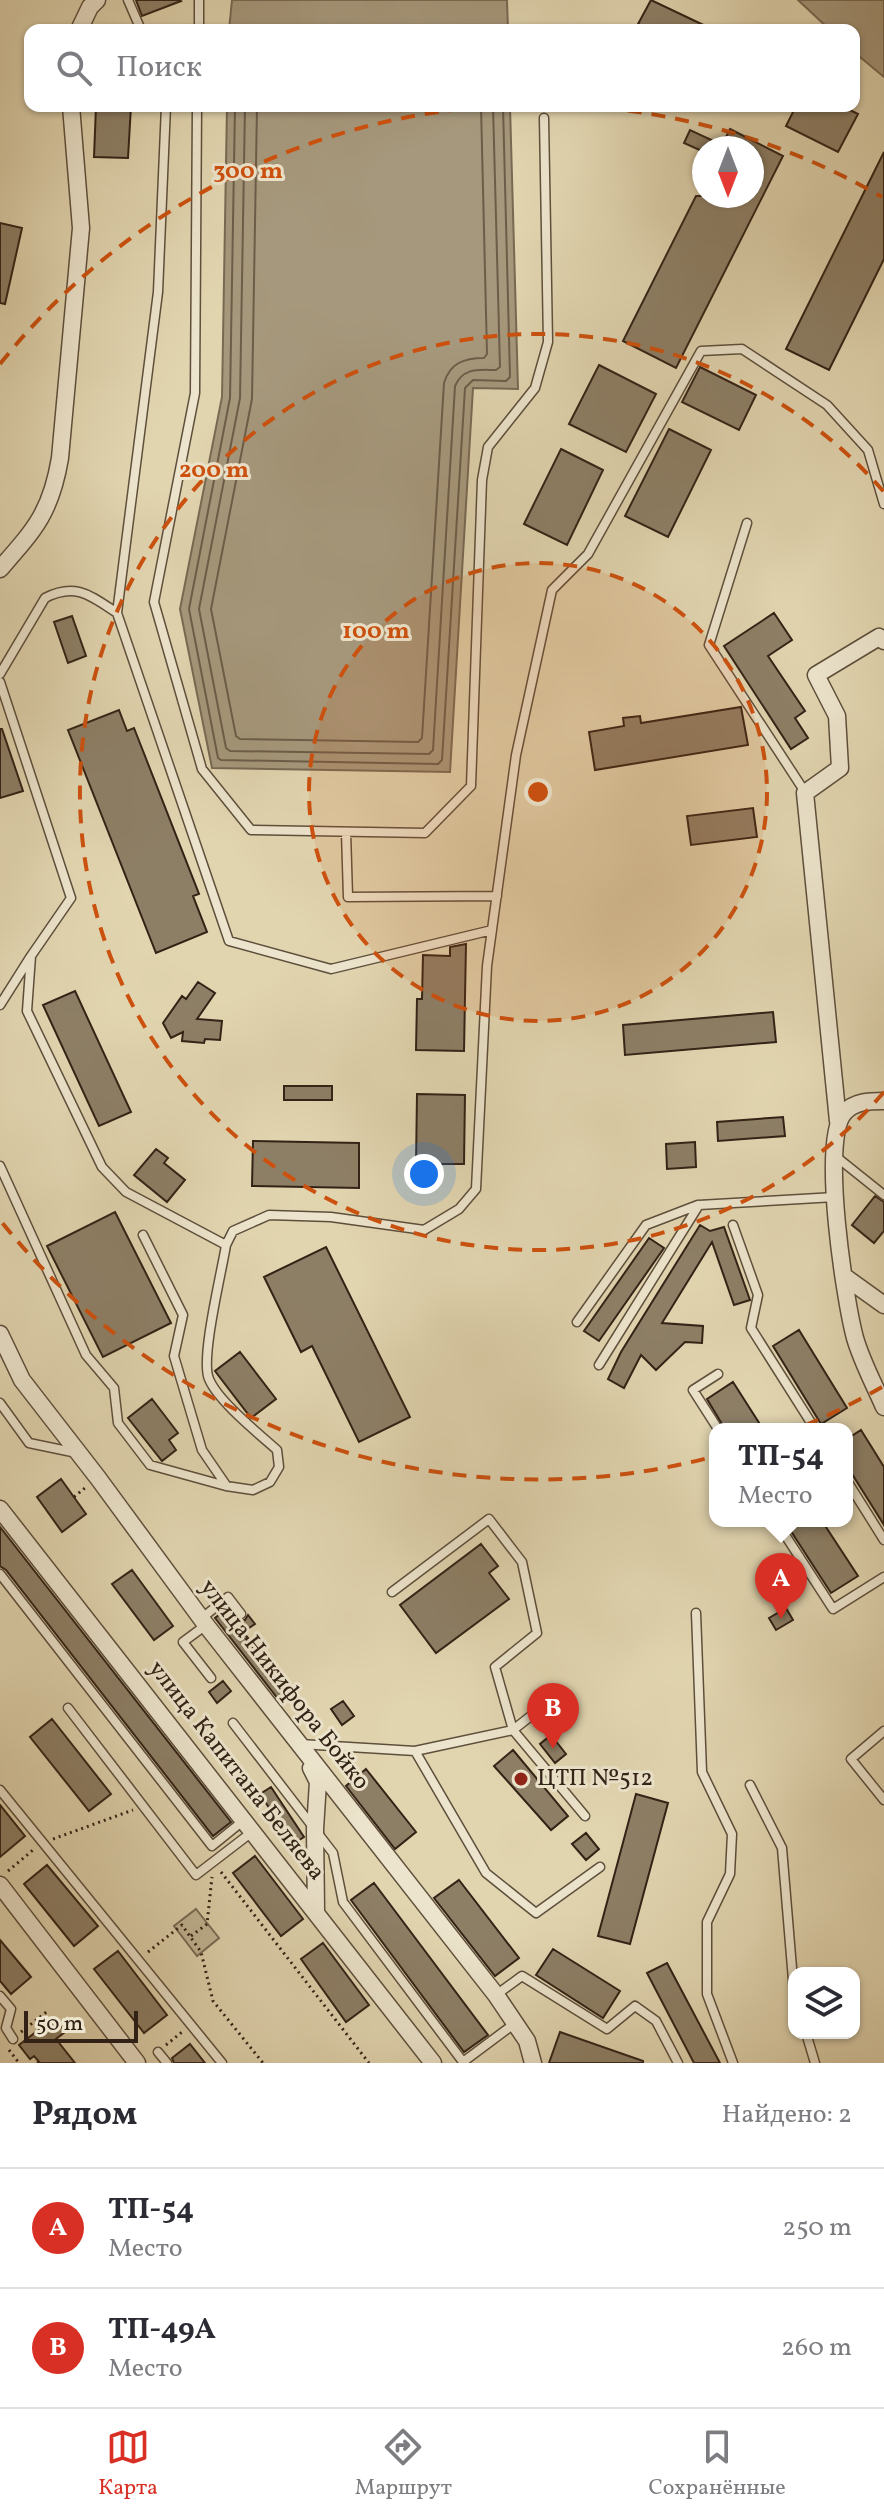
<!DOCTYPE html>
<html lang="ru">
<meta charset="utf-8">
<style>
:root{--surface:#fff;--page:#f7f7f7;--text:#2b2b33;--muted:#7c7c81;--line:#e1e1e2;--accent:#d93025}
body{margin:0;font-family:Vollkorn,serif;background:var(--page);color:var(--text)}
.controls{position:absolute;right:24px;bottom:24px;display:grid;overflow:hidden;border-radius:16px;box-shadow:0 2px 6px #0004}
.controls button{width:72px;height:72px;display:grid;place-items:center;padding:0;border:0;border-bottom:2px solid var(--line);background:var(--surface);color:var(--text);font:40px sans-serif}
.compass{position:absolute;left:692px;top:136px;width:72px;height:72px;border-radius:50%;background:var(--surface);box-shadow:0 2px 6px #0004;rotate:180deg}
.scale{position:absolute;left:24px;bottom:20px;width:114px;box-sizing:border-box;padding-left:8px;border:4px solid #322216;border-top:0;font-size:22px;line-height:28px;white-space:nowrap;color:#322216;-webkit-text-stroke:6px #ece4cc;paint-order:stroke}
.you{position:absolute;left:424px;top:1174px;width:28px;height:28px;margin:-20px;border:6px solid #fff;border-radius:50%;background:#1a73e8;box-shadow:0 0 0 12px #1a73e833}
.badge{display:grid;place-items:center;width:52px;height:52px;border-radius:50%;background:var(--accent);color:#fff;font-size:26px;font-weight:700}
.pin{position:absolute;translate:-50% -66px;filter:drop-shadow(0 2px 4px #0008)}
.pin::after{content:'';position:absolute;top:42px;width:28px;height:24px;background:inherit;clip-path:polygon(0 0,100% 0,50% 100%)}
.popup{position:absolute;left:709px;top:1423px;width:144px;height:104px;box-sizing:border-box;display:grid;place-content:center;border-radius:16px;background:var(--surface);filter:drop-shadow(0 2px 6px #0005);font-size:26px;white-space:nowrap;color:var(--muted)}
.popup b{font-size:30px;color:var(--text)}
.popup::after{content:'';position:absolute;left:50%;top:100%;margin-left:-16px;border:16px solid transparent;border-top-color:var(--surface)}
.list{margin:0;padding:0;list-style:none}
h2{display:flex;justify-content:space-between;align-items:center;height:104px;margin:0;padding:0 32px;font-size:34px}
h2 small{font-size:26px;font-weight:400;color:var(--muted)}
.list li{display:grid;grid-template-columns:52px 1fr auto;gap:24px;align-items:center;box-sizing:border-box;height:120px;padding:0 32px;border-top:2px solid var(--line)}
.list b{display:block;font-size:30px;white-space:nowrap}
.list p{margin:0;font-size:26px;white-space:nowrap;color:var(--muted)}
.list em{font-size:26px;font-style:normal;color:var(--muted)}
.icon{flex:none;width:44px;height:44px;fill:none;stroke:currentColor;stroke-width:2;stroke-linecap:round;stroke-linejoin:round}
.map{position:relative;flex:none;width:884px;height:2063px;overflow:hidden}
.search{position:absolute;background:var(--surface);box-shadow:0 2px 6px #0004;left:24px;right:24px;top:24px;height:88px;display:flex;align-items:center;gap:20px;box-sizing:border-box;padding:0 28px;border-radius:16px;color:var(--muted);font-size:30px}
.sheet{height:344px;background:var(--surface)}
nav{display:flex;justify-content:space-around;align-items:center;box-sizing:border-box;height:112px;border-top:2px solid var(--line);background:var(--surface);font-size:22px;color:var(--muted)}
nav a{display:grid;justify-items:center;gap:4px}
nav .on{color:var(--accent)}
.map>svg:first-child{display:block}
</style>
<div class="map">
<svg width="884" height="2063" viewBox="0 0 884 2063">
<rect width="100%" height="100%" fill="#e1d5b0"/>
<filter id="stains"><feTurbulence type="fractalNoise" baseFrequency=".0025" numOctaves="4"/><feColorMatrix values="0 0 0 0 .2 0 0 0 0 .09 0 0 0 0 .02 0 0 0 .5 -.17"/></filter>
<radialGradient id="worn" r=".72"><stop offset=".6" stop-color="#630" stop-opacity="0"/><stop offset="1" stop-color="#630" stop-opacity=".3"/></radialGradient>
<!-- green -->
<path fill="#c3b796" stroke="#7a6c56" stroke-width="2" d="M196,1909l23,29 -22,18 -23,-30z"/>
<!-- water -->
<path fill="#a6987c" stroke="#786953" stroke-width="2" d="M232,0h275l1,30h-279z
M798,0h86v77l-30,-25v-22h-24z
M227,106h283l8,283 -45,-1 -23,384 -238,-4 -32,-159 42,-212z"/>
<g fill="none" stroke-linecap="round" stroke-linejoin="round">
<!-- shore -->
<path stroke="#6c5d49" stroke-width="2" d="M235,106l-5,292 -41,211 29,149 3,2 217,4 4,-4 23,-372 8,-8 33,1 4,-4 -7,-271
M245,106l-5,292 -41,211 27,139 4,3 199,3 4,-4 22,-364c8,-19 24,-16 41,-16l4,-3 -7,-261
M257,106l-5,293 -41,210 25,127 4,3 178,3 4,-4 22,-355c6,-20 20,-25 40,-25l3,-4 -6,-248"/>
</g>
<!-- building -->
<path fill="#8d7f66" stroke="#322216" stroke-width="2" d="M136,0h44l1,1 -39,15z
M651,0l63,30h-63l-13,-6z
M96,106h35l-3,52 -34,-1z
M796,106h46l16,8 -20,38 -52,-26z
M730,129l53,27 -107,212 -53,-27 73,-145h56v-48h-48v4l-20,-9 6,-13 32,15z
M884,152v107l-55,111 -43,-21z
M0,223l22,5 -17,76 -5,-1z
M599,365l57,29 -30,58 -57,-28z
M700,367l56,28 -17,35 -57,-28z
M669,429l42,21 -43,87 -43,-21z
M561,449l42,21 -36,75 -43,-21z
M774,613l18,27 -24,16 37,55 -10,7 13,20 -17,11 -67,-103z
M72,616l14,40 -18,7 -14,-41z
M741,707l7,38 -153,25 -6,-38 35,-6 -1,-8 17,-2 1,7z
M119,710l8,21 7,-3 65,166 -6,2 14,36 -51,21 -88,-223z
M0,729h2l21,62 -23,7z
M753,808l4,29 -66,8 -4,-29z
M466,944l-2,107 -48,-1 1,-51h5l1,-44 27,1v-9z
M198,982l17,11 -18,26 25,2 -2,19 -15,-1 -1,4 -22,-2 1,-9 -12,6 -8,-15 19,-27 4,3z
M75,991l56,121 -32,14 -56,-121z
M773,1012l3,30 -151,13 -2,-30z
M284,1086h48v14h-48z
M417,1094l48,1 -1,69h-48z
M783,1117l2,19 -67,5 -1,-19z
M253,1141l106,2v45l-107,-2z
M695,1142l1,25 -29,2 -1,-25z
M156,1149l12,9 -4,5 21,17 -18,22 -33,-27z
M875,1196l9,6v29l-10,12 -22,-18z
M115,1212l56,111 -68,34 -56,-111z
M700,1225l10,6 14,-4 26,73 -16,5 -22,-63 -50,81 41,3 -1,17 -17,-1 -29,28 -15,-15 -17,33 -16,-9 13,-27z
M649,1238l15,10 -65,93 -15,-10z
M326,1247l84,170 -51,25 -47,-96 -11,6 -37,-75z
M799,1330l48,78 -26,16 -48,-78z
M240,1352l36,47 -25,19 -36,-47z
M733,1382l30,47h-38l-18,-30z
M152,1399l26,34 -9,7 7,10 -14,11 -34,-43z
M861,1430l23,37v58l-37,-59v-27z
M61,1479l25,35 -24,18 -25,-35z
M794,1521h28l36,55 -27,17 -44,-68z
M0,1527l231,295 -18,14 -207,-266 -6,-4z
M481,1544l17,22 -9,7 20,26 -73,54 -36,-48z
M132,1570l41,56 -19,14 -42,-56z
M228,1608l10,12h7l3,-5 7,9 -12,8 5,6 -2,1 41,54 -9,6 -63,-81z
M786,1608l7,12 -17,10 -7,-12z
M223,1681l8,10 -14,12 -8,-11z
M343,1701l11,15 -12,9 -11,-16z
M52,1719l59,75 -22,17 -59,-74z
M551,1735l15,19 -11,9 -15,-19z
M513,1750l55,66 -17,14 -57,-64z
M366,1769l50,63 -21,17 -49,-63z
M271,1787l33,50 -11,7 -33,-50z
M636,1794l32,9 -38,141 -32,-8z
M0,1805l25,31 -25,21z
M586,1833l13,16 -13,11 -14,-16z
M255,1856l48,63 -22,17 -48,-63z
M47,1865l51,61 -24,20 -50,-62z
M459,1880l60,78 -24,18 -61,-78z
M374,1883l114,152 -24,17 -113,-152z
M0,1940l31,37 -20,17 -11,-13z
M323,1943l46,62 -23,17 -45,-63z
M553,1949l67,42 -17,27 -67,-43z
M118,1951l49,64 -23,18 -50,-64z
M667,1963l53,100h-26l-47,-90z
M54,2018l11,14 -9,7 19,24h-35l-6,-7 -4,3 -11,-14z
M560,2032l83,29v2h-94z
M190,2044l15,19h-31l-2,-5z"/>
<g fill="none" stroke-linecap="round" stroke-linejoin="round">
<defs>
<path id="service" d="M128,0l13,30
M199,30v-30
M166,106l-8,186 -41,321 112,328 102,28 161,-39
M197,106l-2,287 -41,209 48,167 49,61 174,3 46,-47 11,-306 6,-33 47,-59 13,-46 -4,-224
M747,523l-38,122 96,147
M0,674l45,-76c31,-16 46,-2 72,15
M0,682l71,216 -40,58 -4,55 75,156 24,25 100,53
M346,832l2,65 149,-1
M0,1005l31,-49
M834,1155l50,40
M0,1166l86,189 28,33 4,35 32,42 76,21 27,4 17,-8 9,-15 -2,-17c-19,-17 -59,-49 -68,-71 -9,-20 13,-108 17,-134l7,-14 36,-16 62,2 93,13 35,-21 17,-20 11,-223 29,-211 36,-165 36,-36 113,-203 41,-2 85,56 41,45 16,54
M733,1225l25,70 -7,33 64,101
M143,1235l40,80 -9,41 28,94 24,35
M577,1322l69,-97 52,-20
M599,1365l100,-160 136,-8
M0,1403l29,40 48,10
M718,1429l-25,-39 25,-16
M847,1481l37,59
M776,1521l57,88 51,-32
M0,1574l212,272 31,-25
M392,1592l97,-73 33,43 15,71 -42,34 18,63 33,-26
M696,1613l6,159 30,62 -2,40 -23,48v72l26,69
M202,1618l26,-21 13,17
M206,1625l-23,17 28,36
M68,1708l128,167 56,-43
M233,1723l100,130 10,49 120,160 51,-38
M884,1731l-33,28 33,41
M300,1744l115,7 71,122 50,40 64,-46
M415,1751l98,-21 72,86
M750,1785l32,63 12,144
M0,1790l222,273
M496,1995l26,-19 85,53 28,-23 21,15 22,42
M0,1996l11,13 -5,19 7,11
M806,2033l9,30
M158,2052l9,11"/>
<path id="minor" d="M79,30l11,-23 7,-7
M0,569c35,-40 51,-57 60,-111l21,-230 -10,-122
M884,1101c-14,0 -30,0 -40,12 -24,27 1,188 11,225 7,24 19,46 29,69
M838,1121l-33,-328 35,-25 -3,-52 -21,-41 63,-38 5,4
M845,1277l39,28
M0,1334l22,46 76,98 108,147 290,370 31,46 6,22
M0,1509l433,554
M311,1768l7,14 -3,47 1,82
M0,1885l137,178"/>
</defs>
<!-- service casing -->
<use href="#service" stroke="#5e4f3c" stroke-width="11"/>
<!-- minor casing -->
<use href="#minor" stroke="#5e4f3c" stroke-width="19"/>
<!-- path -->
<path stroke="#322216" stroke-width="3" stroke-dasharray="2 4" stroke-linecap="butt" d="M74,1497l12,-10
M53,1839l80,-29
M8,1871l25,-21
M221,1872l148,191
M191,1936l16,-12 5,-47
M148,1952l34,-27 19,27 12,49 50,62
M21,2032l28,-22
M166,2045l16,-13
M9,2050l10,13
M37,2063l2,-1"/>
<!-- service -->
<use href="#service" stroke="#ece4cc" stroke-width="8"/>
<!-- minor -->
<use href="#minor" stroke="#ece4cc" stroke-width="16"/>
</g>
<!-- distance rings -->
<circle cx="538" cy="792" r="229" fill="#cd510e" fill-opacity=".12"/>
<g fill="none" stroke="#cd510e" stroke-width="4" stroke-dasharray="14 10">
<circle cx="538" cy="792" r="229"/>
<path d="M884 1092A458 458 0 1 1 884 492"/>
<path d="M882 1387A687 687 0 0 1 0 1220M0 364A687 687 0 0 1 496 106M580 106A687 687 0 0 1 882 197"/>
</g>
<!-- markers -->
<circle fill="#8f2418" stroke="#ece4cc" stroke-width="3" cx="521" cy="1779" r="8"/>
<g text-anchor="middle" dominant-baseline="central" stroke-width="6" stroke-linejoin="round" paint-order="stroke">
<!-- street labels -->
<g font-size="24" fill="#322216" stroke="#ece4cc">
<text transform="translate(284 1685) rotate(52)">улица Никифора Бойко</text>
<text transform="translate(236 1771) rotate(52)">улица Капитана Беляева</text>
</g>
<!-- poi labels -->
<g font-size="24" fill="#322216" stroke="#ece4cc" text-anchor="start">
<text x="537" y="1779">ЦТП №512</text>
</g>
</g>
<circle cx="538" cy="792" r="12" fill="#cd510e" stroke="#ece4cc" stroke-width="4"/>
<g font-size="24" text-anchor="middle" font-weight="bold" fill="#cd510e" stroke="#ece4cc" stroke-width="6" stroke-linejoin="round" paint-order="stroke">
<text x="248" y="178">300 m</text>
<text x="214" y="477">200 m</text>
<text x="376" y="638">100 m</text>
</g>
<rect width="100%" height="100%" filter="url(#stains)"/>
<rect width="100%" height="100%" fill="url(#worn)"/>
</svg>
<div class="controls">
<button><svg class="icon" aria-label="layers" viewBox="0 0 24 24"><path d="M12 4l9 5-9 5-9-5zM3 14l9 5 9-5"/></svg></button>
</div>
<svg class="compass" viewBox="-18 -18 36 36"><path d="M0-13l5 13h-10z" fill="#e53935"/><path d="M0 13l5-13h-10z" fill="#7c7c81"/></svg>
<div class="scale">50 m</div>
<div class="you"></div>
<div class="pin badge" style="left:781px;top:1619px">A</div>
<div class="popup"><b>ТП-54</b>Место</div>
<div class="pin badge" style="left:553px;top:1749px">B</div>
<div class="search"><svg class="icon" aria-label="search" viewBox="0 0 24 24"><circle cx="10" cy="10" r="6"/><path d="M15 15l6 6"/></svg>Поиск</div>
</div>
<section class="sheet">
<h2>Рядом<small>Найдено: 2</small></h2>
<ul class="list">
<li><span class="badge">A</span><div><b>ТП-54</b><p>Место</p></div><em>250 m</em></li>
<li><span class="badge">B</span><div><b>ТП-49А</b><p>Место</p></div><em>260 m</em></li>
</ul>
</section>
<nav>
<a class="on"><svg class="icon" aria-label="map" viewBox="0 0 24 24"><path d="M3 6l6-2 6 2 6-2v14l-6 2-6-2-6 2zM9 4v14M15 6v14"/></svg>Карта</a>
<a><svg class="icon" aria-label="directions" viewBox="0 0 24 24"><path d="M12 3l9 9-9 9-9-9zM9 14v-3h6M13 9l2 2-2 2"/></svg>Маршрут</a>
<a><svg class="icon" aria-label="saved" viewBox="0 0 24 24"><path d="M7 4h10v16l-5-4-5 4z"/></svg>Сохранённые</a>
</nav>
